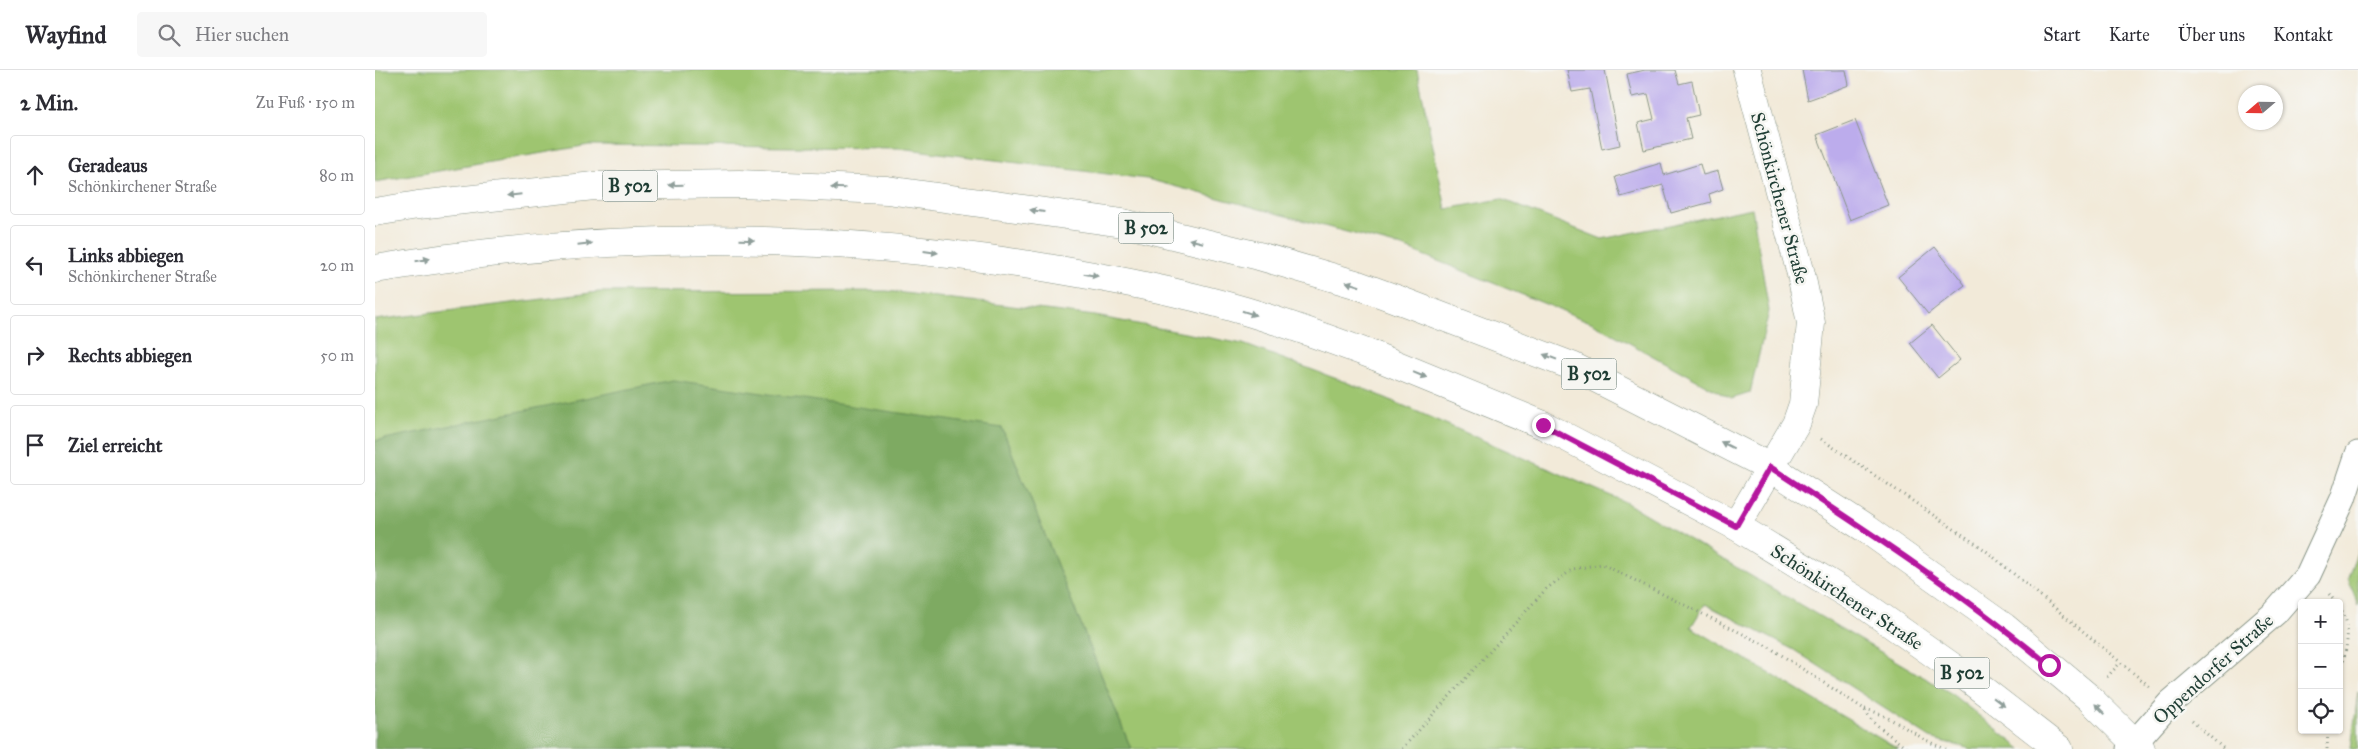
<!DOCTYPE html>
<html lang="de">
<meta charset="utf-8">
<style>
:root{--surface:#fff;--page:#f7f7f7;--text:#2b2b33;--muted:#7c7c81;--line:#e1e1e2}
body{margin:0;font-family:"IM FELL Great Primer",serif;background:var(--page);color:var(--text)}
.controls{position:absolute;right:15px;bottom:15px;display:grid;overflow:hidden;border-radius:5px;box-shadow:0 1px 4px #0004}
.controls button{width:45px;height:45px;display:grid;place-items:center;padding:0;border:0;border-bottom:1px solid var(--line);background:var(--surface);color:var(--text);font:25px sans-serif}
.compass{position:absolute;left:1863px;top:15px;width:45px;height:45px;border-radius:50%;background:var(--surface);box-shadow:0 1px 4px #0004;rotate:250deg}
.stop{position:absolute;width:15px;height:15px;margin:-11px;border:4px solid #b5179e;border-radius:50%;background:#fff}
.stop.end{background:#b5179e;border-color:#fff;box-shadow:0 1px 5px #0008}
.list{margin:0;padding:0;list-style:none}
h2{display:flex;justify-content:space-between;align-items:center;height:65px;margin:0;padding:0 20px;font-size:21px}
h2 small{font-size:16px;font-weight:400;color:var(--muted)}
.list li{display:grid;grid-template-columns:32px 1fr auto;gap:15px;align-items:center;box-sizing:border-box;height:80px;margin:0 10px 10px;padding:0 10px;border:1px solid var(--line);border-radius:5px}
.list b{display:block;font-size:19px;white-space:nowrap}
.list p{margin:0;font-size:16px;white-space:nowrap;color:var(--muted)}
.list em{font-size:16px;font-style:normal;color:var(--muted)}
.icon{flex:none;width:28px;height:28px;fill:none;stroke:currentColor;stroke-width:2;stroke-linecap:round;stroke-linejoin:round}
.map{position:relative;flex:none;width:1983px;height:679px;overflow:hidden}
header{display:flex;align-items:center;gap:30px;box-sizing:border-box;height:70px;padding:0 25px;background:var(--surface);border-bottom:1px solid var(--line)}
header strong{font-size:24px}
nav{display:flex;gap:28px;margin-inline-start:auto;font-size:18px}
.search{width:350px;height:45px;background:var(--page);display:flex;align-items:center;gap:12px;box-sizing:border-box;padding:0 18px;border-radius:5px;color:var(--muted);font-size:19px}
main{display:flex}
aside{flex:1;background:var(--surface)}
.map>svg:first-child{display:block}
</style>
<header>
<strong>Wayfind</strong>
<div class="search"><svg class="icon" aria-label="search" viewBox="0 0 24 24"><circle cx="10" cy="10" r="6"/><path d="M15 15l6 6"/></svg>Hier suchen</div>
<nav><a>Start</a><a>Karte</a><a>Über uns</a><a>Kontakt</a></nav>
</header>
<main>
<aside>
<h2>2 Min.<small>Zu Fuß · 150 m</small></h2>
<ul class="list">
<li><svg class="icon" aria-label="ahead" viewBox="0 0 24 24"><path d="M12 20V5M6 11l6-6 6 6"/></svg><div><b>Geradeaus</b><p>Schönkirchener Straße</p></div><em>80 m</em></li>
<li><svg class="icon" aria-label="left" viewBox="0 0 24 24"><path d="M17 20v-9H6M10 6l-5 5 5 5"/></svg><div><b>Links abbiegen</b><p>Schönkirchener Straße</p></div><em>20 m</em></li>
<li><svg class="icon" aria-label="right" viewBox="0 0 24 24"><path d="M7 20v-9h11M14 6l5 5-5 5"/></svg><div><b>Rechts abbiegen</b></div><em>50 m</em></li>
<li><svg class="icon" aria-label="arrive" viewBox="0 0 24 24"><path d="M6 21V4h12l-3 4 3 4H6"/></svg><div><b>Ziel erreicht</b></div></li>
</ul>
</aside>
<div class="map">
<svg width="1983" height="679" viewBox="0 0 1983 679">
<rect width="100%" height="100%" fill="#f6f6f2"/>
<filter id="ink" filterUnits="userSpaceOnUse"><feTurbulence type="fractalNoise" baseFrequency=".02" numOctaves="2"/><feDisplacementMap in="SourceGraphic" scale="10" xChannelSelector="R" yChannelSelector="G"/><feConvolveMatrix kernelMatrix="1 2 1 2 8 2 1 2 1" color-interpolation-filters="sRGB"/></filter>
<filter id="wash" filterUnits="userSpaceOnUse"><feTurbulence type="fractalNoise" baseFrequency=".0096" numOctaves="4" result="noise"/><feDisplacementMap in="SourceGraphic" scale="20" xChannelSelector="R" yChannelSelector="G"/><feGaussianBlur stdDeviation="1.12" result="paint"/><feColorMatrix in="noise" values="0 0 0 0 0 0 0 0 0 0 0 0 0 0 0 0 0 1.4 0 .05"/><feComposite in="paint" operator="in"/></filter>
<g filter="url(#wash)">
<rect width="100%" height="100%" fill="#f2ead9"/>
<!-- green -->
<path fill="#9ec570" stroke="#5e8152" d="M0,0h1042l29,139 55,-10 101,40 150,-31 17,103 -19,82 -19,6 -138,-76 -190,-76 -256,-68 -248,-31 -310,-3 -214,37z
M512,221l208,25 148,28 129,48 253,110 324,190 72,57h-50l-41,-11 -136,-88 -89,-46 -14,23 207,122h-767l-129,-321 -618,11 -9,2v-121l224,-28z
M1983,480v56l-10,-28z
M1983,622v57h-7z"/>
<!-- forest -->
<path fill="#7eaa62" stroke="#4e744b" d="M298,310l329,48 129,321h-756v-308z"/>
<g id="blocks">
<!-- building -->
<path fill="#bcacec" d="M1192,0h38l15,75 -18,4 -12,-60 -18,3z
M1270,0h30l4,14 13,-3 7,34 -13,3 5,21 -47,11 -6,-27 16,-4 -6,-25 -16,3 -5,-23z
M1427,0h44l3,15 -41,15z
M1480,50l33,85 -38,15 -33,-85z
M1286,93l3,12 36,-11 3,11 15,-4 5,18 -14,5 2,8 -40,11 -8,-28 -42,12 -6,-20z
M1560,177l30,38 -37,29 -30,-37z
M1557,255l28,35 -22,18 -28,-35z"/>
</g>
</g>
<g filter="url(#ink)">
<use href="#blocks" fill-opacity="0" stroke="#889486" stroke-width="1"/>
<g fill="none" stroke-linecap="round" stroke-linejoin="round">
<defs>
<path id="street" d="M1754,679l41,-46 105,-90 33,-38 35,-76 15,-45"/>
<path id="secondary" d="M1361,456l60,-102 7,-20 8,-81 -10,-49 -54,-204"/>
<path id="primary" d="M1024,230l173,66 198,101 96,62 138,98 84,70 53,52
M1000,286l168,69 193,101 124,76 101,71 98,76"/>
<path id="highway" d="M0,142l43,-7 176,-19 145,-2 148,6 236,33 136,33 96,28 44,16
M0,199c218,-37 437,-38 655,-4 73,12 145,25 215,46 44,13 87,29 130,45"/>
</defs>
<!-- street casing -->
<use href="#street" stroke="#889486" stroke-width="27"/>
<!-- secondary casing -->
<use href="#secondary" stroke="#889486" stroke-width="29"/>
<!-- primary casing -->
<use href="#primary" stroke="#889486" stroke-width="29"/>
<!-- highway casing -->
<use href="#highway" stroke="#889486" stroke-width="29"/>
<!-- path -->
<path stroke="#889486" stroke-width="3" stroke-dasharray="1 4" stroke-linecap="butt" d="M1446,369l164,111 164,136
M1954,524l7,9
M1964,537c16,19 5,50 0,72
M1732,607l13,-14
M1490,639c29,7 52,30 81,40
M1817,651l32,28
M1027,679l144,-160 27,-20 29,-5 167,83 95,62 9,13 34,27
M1952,679l1,-19"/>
<!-- street -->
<use href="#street" stroke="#fff" stroke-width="25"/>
<!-- secondary -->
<use href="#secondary" stroke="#fff" stroke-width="28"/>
<!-- primary -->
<use href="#primary" stroke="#fff" stroke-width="28"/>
<!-- highway -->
<use href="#highway" stroke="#fff" stroke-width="28"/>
</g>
<!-- one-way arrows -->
<defs><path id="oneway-solid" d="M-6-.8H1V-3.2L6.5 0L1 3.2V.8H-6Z" transform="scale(1.25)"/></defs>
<g fill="#8f9e9a">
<use href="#oneway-solid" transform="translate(301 115) rotate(179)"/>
<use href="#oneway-solid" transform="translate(463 118) rotate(-178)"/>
<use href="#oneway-solid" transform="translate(139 125) rotate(174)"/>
<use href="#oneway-solid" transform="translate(662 141) rotate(-172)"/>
<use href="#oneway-solid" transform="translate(372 170) rotate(1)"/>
<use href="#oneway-solid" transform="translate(821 171) rotate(-166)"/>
<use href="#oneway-solid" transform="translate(210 174) rotate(-6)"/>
<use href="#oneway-solid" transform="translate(556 182) rotate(7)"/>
<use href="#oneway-solid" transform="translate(48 190) rotate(-10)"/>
<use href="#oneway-solid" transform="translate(716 205) rotate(9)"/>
<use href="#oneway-solid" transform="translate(978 214) rotate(-163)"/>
<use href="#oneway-solid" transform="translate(874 243) rotate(18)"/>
<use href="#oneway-solid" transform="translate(1175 287) rotate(-159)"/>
<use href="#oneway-solid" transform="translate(1045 305) rotate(22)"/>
<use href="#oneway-solid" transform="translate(1352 375) rotate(-153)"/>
<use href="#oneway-solid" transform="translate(1624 632) rotate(38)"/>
<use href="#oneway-solid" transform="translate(1725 639) rotate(-135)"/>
</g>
</g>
<g fill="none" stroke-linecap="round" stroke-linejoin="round" filter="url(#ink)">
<!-- route -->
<path stroke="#b5179e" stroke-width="6" d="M1168,355l193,101 34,-59c96,63 191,125 279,198"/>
</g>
<g text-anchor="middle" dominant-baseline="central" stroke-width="5" stroke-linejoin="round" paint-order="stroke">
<!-- shield labels -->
<g fill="#f6f6f2" stroke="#60746d" stroke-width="1">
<rect x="227.5" y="100.5" width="55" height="31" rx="4"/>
<rect x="743.5" y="142.5" width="55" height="31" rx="4"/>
<rect x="1186.5" y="288.5" width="55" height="31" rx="4"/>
<rect x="1559.5" y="587.5" width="55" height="31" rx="4"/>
</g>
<g font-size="18" font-weight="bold" fill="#1f3d34">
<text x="255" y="116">B 502</text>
<text x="771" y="158">B 502</text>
<text x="1214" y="304">B 502</text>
<text x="1587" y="603">B 502</text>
</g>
<!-- street labels -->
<g font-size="19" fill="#1f3d34" stroke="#f6f6f2">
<text transform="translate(1405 128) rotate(75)">Schönkirchener Straße</text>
<text transform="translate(1472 527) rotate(33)">Schönkirchener Straße</text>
<text transform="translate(1838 599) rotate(-42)">Oppendorfer Straße</text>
</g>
</g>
</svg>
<div class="controls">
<button>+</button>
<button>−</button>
<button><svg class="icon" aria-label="locate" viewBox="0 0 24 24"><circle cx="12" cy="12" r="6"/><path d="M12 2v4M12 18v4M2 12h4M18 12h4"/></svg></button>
</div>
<svg class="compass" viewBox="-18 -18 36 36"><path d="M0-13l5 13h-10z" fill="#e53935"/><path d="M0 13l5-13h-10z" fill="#7c7c81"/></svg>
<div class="stop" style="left:1674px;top:595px"></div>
<div class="stop end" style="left:1168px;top:355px"></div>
</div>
</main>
